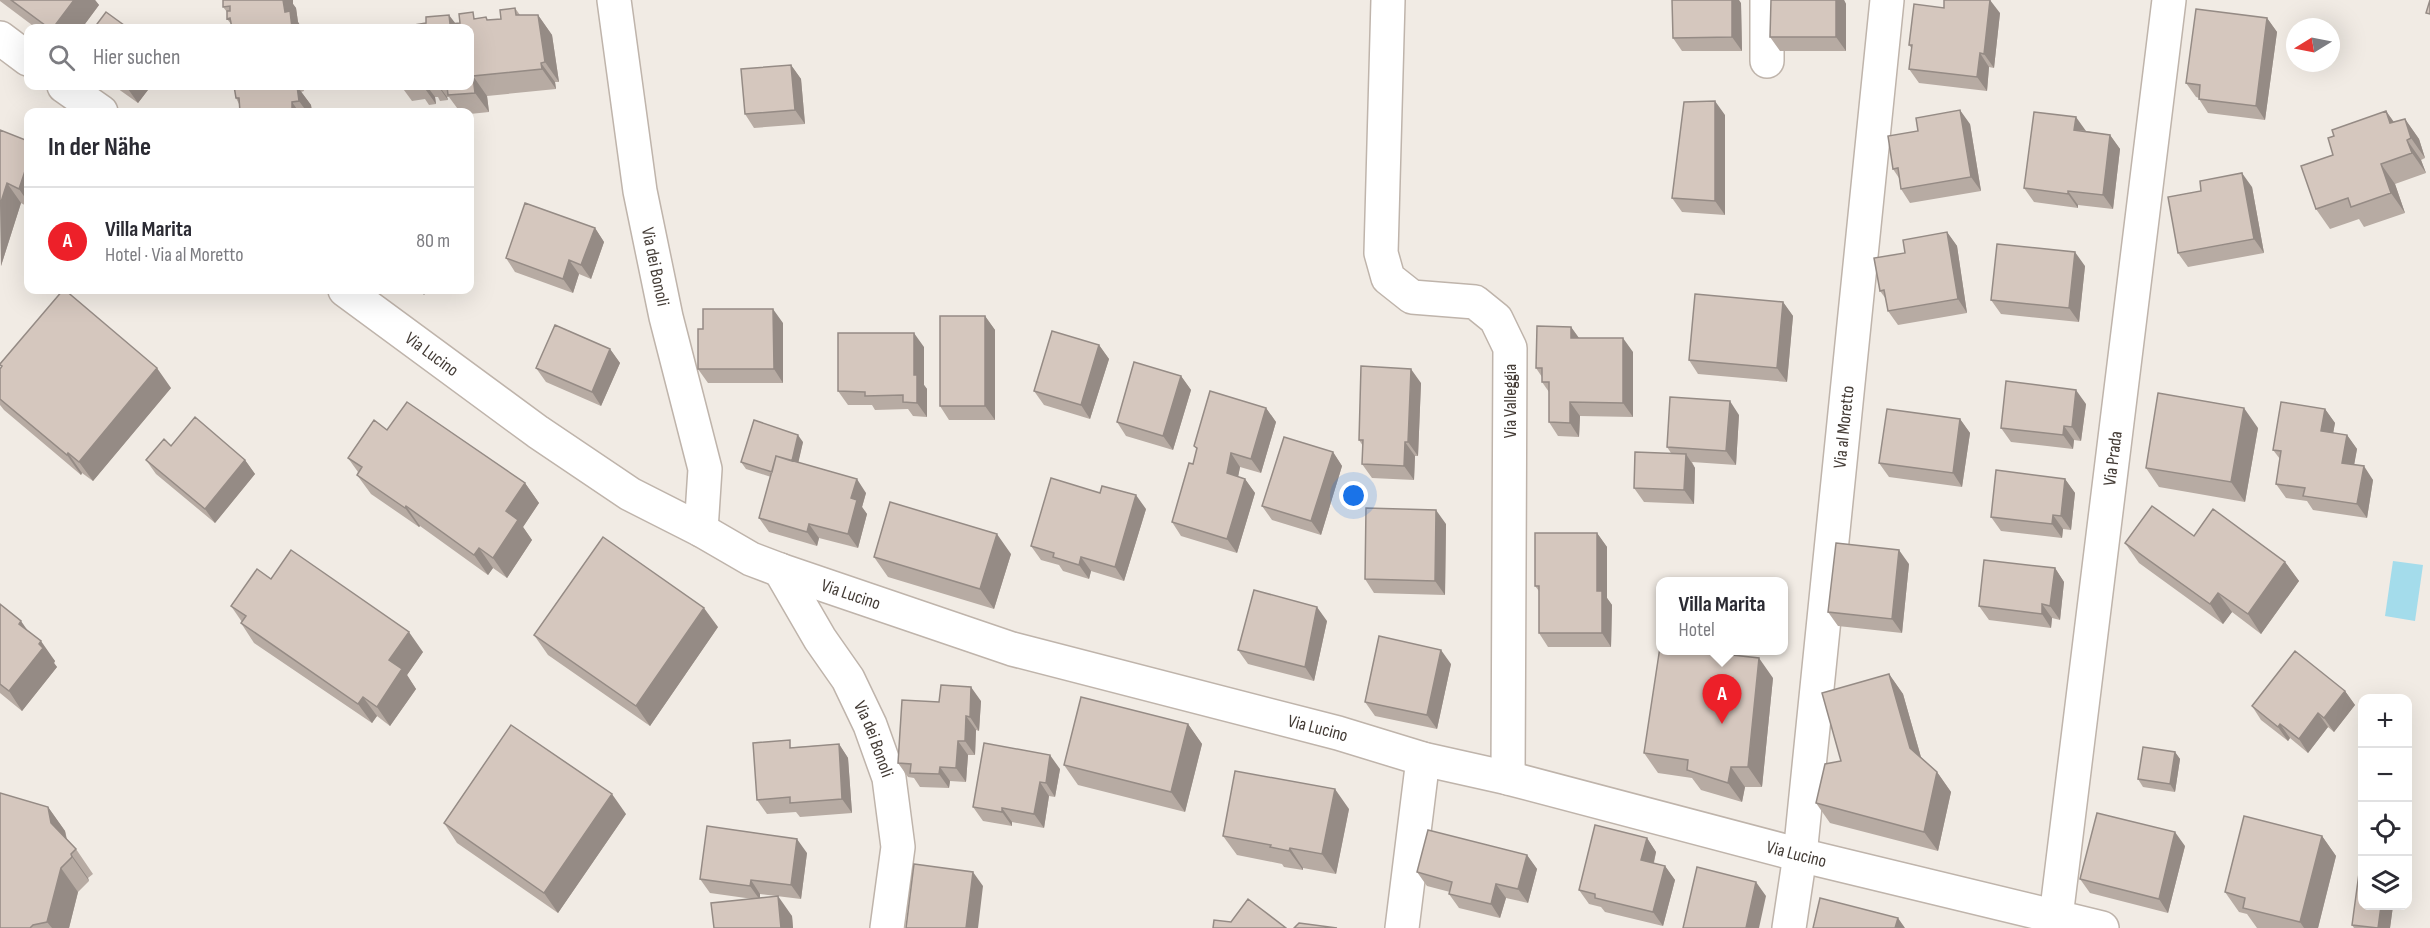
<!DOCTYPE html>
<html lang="de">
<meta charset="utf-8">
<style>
:root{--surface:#fff;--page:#f7f7f7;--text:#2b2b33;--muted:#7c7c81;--line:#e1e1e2;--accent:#ed2029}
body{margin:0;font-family:"Sofia Sans Condensed",sans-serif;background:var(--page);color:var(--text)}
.controls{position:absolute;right:18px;bottom:18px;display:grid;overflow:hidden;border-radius:12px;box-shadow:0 6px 24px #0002}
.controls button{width:54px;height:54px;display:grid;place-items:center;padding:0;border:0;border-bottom:2px solid var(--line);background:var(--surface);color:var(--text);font:30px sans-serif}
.compass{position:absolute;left:2286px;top:18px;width:54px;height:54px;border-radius:50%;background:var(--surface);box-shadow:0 6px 24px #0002;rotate:260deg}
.you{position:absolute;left:1354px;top:496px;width:21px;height:21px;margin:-15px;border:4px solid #fff;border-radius:50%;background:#1a73e8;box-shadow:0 0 0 9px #1a73e833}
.badge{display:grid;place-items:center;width:39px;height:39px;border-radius:50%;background:var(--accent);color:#fff;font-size:20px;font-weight:700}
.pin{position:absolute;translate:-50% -50px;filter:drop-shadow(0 2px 3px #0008)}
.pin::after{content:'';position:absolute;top:32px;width:21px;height:18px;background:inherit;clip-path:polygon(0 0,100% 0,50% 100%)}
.popup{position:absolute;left:1656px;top:577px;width:132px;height:78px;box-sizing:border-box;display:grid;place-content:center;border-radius:12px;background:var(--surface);filter:drop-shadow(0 2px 4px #0005);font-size:20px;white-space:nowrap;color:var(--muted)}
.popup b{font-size:22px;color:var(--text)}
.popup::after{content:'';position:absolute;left:50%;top:100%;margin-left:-12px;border:12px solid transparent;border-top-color:var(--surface)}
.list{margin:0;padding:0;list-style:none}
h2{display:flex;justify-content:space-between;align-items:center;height:78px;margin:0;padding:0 24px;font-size:26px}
h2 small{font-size:20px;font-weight:400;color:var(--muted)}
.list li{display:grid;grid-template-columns:39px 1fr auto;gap:18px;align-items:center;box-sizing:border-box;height:108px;padding:0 24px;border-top:2px solid var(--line)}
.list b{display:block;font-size:22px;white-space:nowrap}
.list p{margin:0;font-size:20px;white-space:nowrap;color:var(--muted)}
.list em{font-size:20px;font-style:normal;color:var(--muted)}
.icon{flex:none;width:33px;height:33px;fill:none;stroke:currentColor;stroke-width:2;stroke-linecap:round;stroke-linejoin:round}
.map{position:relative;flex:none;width:2430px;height:928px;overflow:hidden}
.search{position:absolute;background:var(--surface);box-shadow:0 6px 24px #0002;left:24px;top:24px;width:450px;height:66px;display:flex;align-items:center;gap:15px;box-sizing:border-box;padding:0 21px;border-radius:12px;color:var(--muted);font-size:22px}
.panel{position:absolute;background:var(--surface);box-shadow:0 6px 24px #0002;left:24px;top:108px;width:450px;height:186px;border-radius:12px}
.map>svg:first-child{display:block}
</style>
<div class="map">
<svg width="2430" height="928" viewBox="0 0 2430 928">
<rect width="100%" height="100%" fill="#f1ebe4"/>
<!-- water -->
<path fill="#a4dceb" d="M2393,561l30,4 -8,56 -30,-5z"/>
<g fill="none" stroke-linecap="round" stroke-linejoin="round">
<defs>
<g id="minor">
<path id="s1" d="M614,0l26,191 26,126 39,152 -4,61"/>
<path d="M1388,0l-7,253 7,25 24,19 63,5 21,17 14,29 -2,430"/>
<path d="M0,38l28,21"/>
<path d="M1767,61v-61"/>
<path d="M64,86l37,26"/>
<path id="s2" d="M345,290l193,142 92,62 71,36 50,29 29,11 232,79 326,84 85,26 85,19 292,77 302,73"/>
<path id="s3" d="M780,570l40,69 28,40 22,46 19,53 9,69 -11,81"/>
<path id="s4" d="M2056,917l113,-917"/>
<path d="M1402,928l21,-169"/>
<path id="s5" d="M1789,928l11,-73 87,-855"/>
</g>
</defs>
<!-- minor casing -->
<use href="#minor" stroke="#bfb4ab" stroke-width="36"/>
<!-- minor -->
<use href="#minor" stroke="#fff" stroke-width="33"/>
</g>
<!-- wall -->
<path fill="#b7aba3" d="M0,0h95l4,5 -17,23h-46l-36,-27z
M223,0l70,4 3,4 2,14 4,6h-70l-1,-4 -4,-5v-7l-4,-5z
M1836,0h8l2,4v47h-66l-10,-14z
M1741,3l1,48h-60l-9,-13z
M515,8l5,7h18l14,20 7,47h-4l1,7 -69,7 2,16 -19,2v-2h-10l-11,-15h-2l1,3 -8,1 -2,-4h-3l1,7 -7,1 -4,-6 -13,2 -11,-15h69l-44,-63 29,1 22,-6 11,2 13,-1z
M1944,8l56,5 -6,55 -5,-1 -2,24 -68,-8 -10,-14 3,-20 -3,-4z
M2267,18l10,14 -12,88 -57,-7 -9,-14v-1l-3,-1 -10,-14z
M791,65l10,14 4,45 -51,4 -9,-14z
M114,86h37l-13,17z
M234,86h69l1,5 -3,1 10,13 1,7h-72l-1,-8 -3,-6z
M2386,111l8,11 11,-3 14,20 6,19 -4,2 5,13 -31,11 10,29 -41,14 -5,-8 -29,10 -14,-20 17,-54 1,-19z
M1725,115v100l-43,-3 -10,-14z
M1970,124l11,67 -71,12 -9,-14 -2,-11 -6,-9z
M0,130l28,11v66l-7,-4 -20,63z
M2086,131l24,4 10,14 -7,60 -35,-4v3l-44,-6 -10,-14z
M2252,187l12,66 -76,14 -10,-14 23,-62z
M595,228l9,14 -13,37 -12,-5 -6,19 -58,-21 -9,-14z
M1947,232l10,14 10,67 -69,12 -10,-14 -2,-12 -6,-8z
M2085,266l-6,56 -78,-8 -10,-14z
M1783,302l10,14 -6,66 -89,-8 -9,-14z
M985,316l10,14v90h-46l-9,-14z
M783,323v60h-75l-10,-14z
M1571,327l8,11 54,14v65l-53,-1 -1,21 -21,-1 -9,-14v-30l-7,-10v-5l-6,-9z
M1099,345l10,14 -19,60 -46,-14 -10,-14z
M924,347v38l3,4v28l-14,-1 -5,-7 -33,1 -3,-5h-24l-10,-14z
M610,349l10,14 -19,43 -55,-24 -10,-14z
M0,364l171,24 -78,93 -11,-8 -1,2 -77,-65 -4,-5v-36l1,-2z
M1181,376l10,14 -18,60 -47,-14 -9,-14z
M1421,383l-3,73h-3l-1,24 -42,-2 -10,-14 1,-18 -4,-6z
M2086,404l-5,37 -7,-1 -1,9 -62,-7 -10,-14z
M1266,408l10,14 -15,51 -21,-6 -2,10 7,2 10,14 -18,60 -56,-17 -9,-14 21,-58 4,-14 -3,-4z
M2325,409l10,14 -2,10 14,2 10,14 -3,15 19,16 -6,38 -54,-8 -6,-9 -21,-3 -10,-14 4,-25 -7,-9z
M1739,415l-3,50 -44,-3 3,6 -1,36 -50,-2 -10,-14 37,-35 -4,-6z
M1960,419l10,14 -8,54 -73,-10 -10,-14z
M2258,428l-13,74 -86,-15 -13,-19z
M387,430l138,53 14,20 -16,24 9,13 -25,38 -14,-10 -5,7 -68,-49 -1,1 -48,-33 -14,-19 1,-3 -10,-14z
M803,442l-5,20 68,31 -4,14 5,7 -9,34 -39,-10 -2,8 -48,-14 -10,-14 12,-41 -25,-8 -5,-7z
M171,446l74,14 10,14 -40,49 -59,-49 -10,-14z
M1333,452l9,14 -21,69 -49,-15 -10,-14z
M2065,479l10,14 -4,37 -8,-1 -1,9 -61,-7 -10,-14z
M1146,509l-22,72 -33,-10 -2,8 -26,-8 -4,-6 -18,-5 -10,-14z
M1446,524l-1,71 -71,-2 -9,-14z
M1597,533l10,14v51l5,7 -1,42h-63l-9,-14v-42l-4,-5z
M2194,536l91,26 14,19 -38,53 -29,-22 -9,12 -84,-61 -14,-20z
M1011,554l-17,55 -106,-32 -14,-20z
M1909,564l-7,69 -64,-7 -10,-14z
M2055,568l9,14 -4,38 -8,-2 -1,10 -62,-8 -10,-14z
M271,579l152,73 -16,23 9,14 -26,37 -13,-10 -5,7 -118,-80 -13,-20 1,-1 -11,-16z
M0,604l28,27 27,30 -1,2 3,4 -35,44 -22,-18z
M1327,621l-13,60 -66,-17 -10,-14z
M718,627l-68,99 -102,-71 -14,-20z
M1451,664l-14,65 -62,-13 -10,-14z
M1889,674l14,20 18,63 16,15 14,20 -13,59 -108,-28 -14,-20z
M1773,678l-11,109h-17l-3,15 -41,-12 -9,-12 -34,-5 -14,-20z
M2345,691l10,14 -21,27 -6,-5 -20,26 -18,-15 -2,3 -27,-21 -9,-14z
M981,701l-2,30 -3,-1 -1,25h-7l-2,27 -16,-1 -1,7 -29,-1 -6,-9 -6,-1 -10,-14 41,-61z
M1188,724l14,20 -17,68 -107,-27 -14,-20z
M839,744l9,14 4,55 -52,4 -4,-5 -29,2 -10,-14 38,-53z
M2175,752l5,7 -5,33 -32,-5 -5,-8z
M1060,769l-5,28 -6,-1 -5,32 -32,-6v4l-29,-5 -10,-14z
M48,807l17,24 2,8 9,10 17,25 -5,4 1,3 -11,11 -9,36h-69z
M1349,809l-13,65 -33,-6v2l-19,-3 -2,-3 -45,-9 -14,-19z
M626,814l-68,99 -101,-70 -13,-20z
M2322,836l14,20 -18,72h-61l-10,-14 -8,-2 -14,-20z
M1647,838l9,14 -2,11 11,3 10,14 -12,46 -58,-14 -4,-5 -12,-3 -10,-14z
M2185,846l-17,67 -78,-20 -10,-14z
M807,853l-6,46 -41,-5v4l32,18 1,12h-79l39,-29 -43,-6 -10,-14z
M1527,855l10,14 -9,34 -22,-5 -6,20 -41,-10 -10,-14 1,-2 -23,-6 -10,-14z
M2362,906h31l-3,22h-36l-2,-3z"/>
<!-- shaded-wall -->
<path fill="#958b85" d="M74,0h21l4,5 -17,23h-29z
M283,0h10v4l3,4 2,14 4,6h-10l-7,-16z
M1732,0h7l2,3 1,48 -10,-14z
M1836,0h8l2,4v47l-10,-14z
M1990,0l10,13 -6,55 -10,-14z
M449,15l10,13 -9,-4z
M538,15l14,20 7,47 -14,-20z
M2267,18l10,14 -12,88 -9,-14z
M1980,53l9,14 -2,24 -10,-14z
M541,63l14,19 1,7 -14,-20z
M791,65l10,14 4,45 -10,-14z
M473,76l14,20 2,16 -14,-19z
M130,86h21l-13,17 -10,-14z
M288,86h9l14,19 1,7h-5z
M423,86h4l8,11 1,7z
M438,86h1l8,11 1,3z
M1715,101l10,14v100l-10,-14z
M292,102l7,10h-7z
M1960,110l10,14 11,67 -10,-14z
M2386,111l14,20 -10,-8z
M2076,117l10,14 -12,-1z
M2405,119l14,20 6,19 -14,-20z
M2110,135l10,14 -7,60 -10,-14z
M2407,140l14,20 5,13 -14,-20z
M28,162v40l-9,-13z
M2381,164l14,20 10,29 -14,-20z
M2242,173l10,14 12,66 -10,-14z
M7,183l14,20 -20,63 -1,-61z
M2068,191l10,14v3l-10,-14z
M595,228l9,14 -13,37 -10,-14z
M1947,232l10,14 10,67 -9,-14z
M2075,252l10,14 -6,56 -10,-14z
M569,260l10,14 -6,19 -10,-14z
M420,290h8l-4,5z
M1783,302l10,14 -6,66 -10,-14z
M773,309l10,14v60l-9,-14z
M985,316l10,14v90l-10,-14z
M1571,327l10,14 -10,-3z
M914,333l10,14v38l3,4v28l-10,-14 -3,-28z
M1623,338l10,14v65l-10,-14z
M1099,345l10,14 -19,60 -9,-14z
M610,349l10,14 -19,43 -9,-14z
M157,368l14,20 -78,93 -14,-19z
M1411,369l10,14 -3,73 -10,-14z
M1181,376l10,14 -18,60 -10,-14z
M2076,390l10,14 -5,37 -9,-14z
M1730,401l9,14 -3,50 -10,-14z
M1570,402l10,14 -1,21 -9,-14z
M1266,408l10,14 -15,51 -10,-14z
M2244,408l14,20 -13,74 -14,-20z
M2325,409l10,14 -4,22 -10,-14z
M1960,419l10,14 -8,54 -9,-14z
M2064,426l10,14 -1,9 -10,-14z
M798,435l5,7 -7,31 -6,-7z
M2347,435l10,14 -5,28 -10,-14z
M1405,442l10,14 -1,24 -10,-14z
M1333,452l9,14 -21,69 -10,-14z
M68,453l14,20 -1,2 -14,-20z
M1231,453l9,14 -4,20 -9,-14z
M1686,454l9,14 -1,36 -10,-14z
M245,460l10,14 -40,49 -10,-14z
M2364,466l9,14 -6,38 -10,-14z
M857,479l9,14 -4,14 5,7 -9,34 -10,-14 3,-36z
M1245,479l10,14 -18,60 -10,-14z
M2065,479l10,14 -4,37 -10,-14z
M525,483l14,20 -16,24 9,13 -25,38 -14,-20 13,-47z
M1136,495l10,14 -22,72 -9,-14z
M406,506l14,20 -1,1 -14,-19z
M1436,510l10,14 -1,71 -10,-14z
M2053,515l10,14 -1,9 -10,-14z
M809,524l10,14 -2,8 -10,-14z
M1597,533l10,14v51l5,7 -1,42 -9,-14 -5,-42z
M997,534l14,20 -17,55 -14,-20z
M479,548l14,20 -5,7 -14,-20z
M1899,550l10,14 -7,69 -10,-14z
M1081,557l10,14 -2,8 -10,-14z
M2285,562l14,19 -38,53 -13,-20z
M2055,568l9,14 -4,38 -10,-14z
M2218,593l14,19 -9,12 -13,-20z
M2042,604l10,14 -1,10 -9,-14z
M1317,607l10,14 -13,60 -9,-14z
M704,608l14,19 -68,99 -14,-20z
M21,621l14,20 -16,-17z
M409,632l14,20 -16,23 9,14 -26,37 -13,-19 12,-47z
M41,641l14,20 -1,2 3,4 -35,44 -13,-20z
M1441,650l10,14 -14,65 -10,-14z
M1759,658l14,20 -11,109 -14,-20z
M1889,674l14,20 21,74 -14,-20z
M971,687l10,14 -2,30 -9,-14z
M2345,691l10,14 -21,27 -10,-14z
M363,697l14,19 -5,7 -14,-19z
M2318,713l10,14 -20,26 -9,-14z
M966,716l10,14 -1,25 -10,-14z
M1188,724l14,20 -17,68 -14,-20z
M2280,724l10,14 -2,3 -10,-14z
M958,741l10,14 -2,27 -10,-14z
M839,744l9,14 4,55 -10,-14z
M2175,752l5,7 -5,33 -5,-8z
M1050,755l10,14 -5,28 -9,-14z
M940,767l10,14 -1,7 -10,-14z
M1731,767l14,20 -3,15 -14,-19z
M1937,772l14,20 -13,59 -14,-19z
M1040,782l9,14 -5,32 -10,-14z
M1335,789l14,20 -13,65 -14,-20z
M612,794l14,20 -68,99 -14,-20z
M48,807l17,24 3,16 -17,-24z
M1002,808l10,14v4l-10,-14z
M2175,832l10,14 -17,67 -9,-14z
M2322,836l14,20 -18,72h-14l-4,-6z
M1647,838l9,14 -5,22 -10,-14z
M797,839l10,14 -6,46 -10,-14z
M1290,848l13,20v2l-14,-19z
M71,854l17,24 1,3 -17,-24z
M1527,855l10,14 -9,34 -10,-14z
M1665,866l10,14 -12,46 -10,-14z
M61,868l17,24 -9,36h-17l-5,-6z
M973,872l10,14 -5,42h-12z
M751,880l9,14v6l-10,-14z
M1756,882l10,14 -7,32h-13z
M1496,884l10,14 -6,20 -9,-14z
M778,896l14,20 1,12h-12z
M2381,906h12l-3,22h-12z
M1898,918l7,10h-10z"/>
<!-- building -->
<path fill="#d5c7be" stroke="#958b85" stroke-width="1.5" d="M11,0h63l-21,28h-4z
M223,0h60l2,12 5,-1 2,17h-60l-2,-10 -3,1v-8h3v-5l-7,1z
M1672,0h60v37l-59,1z
M1771,0h65v37h-66z
M1944,0h46l-6,54 -4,-1 -3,24 -68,-8 3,-24h-3l5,-41 30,4z
M2430,0v14l-4,-1z
M515,8l1,7h22l7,47 -4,1 1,6 -69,7 2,17 -27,2 -1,-9h23v-58h-74l30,-5v-6l23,-2 1,9 10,-1 -1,-9 14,-2 1,7 12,-2 1,3 14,-1 -1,-9z
M2196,9l71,9 -11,88 -57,-7 1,-14 -14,-2z
M106,12l22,16h-34z
M791,65l4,45 -50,4 -4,-45z
M123,86h7l-2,3z
M234,86h63l2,15 -7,1v10h-52l-1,-14h-3z
M1715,101v100l-43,-3 12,-96z
M1960,110l11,67 -70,12 -3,-21 -5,1 -5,-33 30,-5 -2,-13z
M2386,111l4,12 15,-4 6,19 -4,2 5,13 -31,11 10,29 -40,14 -3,-9 -32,11 -15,-43 32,-11 -5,-17 6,-2 -2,-6z
M2034,112l42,5 -2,13 36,5 -7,60 -35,-4v3l-44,-6z
M0,130l28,11v21l-9,27 -12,-6 -7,22z
M2242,173l12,66 -76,14 -10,-56 33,-6 -1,-10z
M525,203l70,25 -14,37 -12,-5 -6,19 -57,-21z
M1947,232l11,67 -70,12 -4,-21 -4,1 -6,-33 31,-5 -2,-13z
M1997,244l78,8 -6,56 -78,-8z
M63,290h2l92,78 -78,94 -11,-9 -1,2 -67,-56v-30l2,-3 -2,-1v-1z
M1695,294l88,8 -6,66 -88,-8z
M703,309h70l1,60h-76v-40h5z
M940,316h45v90h-45z
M555,325l55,24 -18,43 -56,-24z
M1537,326l34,1v11h52v65l-53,-1v21l-21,-1v-40h-7v-14h-6z
M1052,331l47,14 -18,60 -47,-14z
M838,333h76v42h3v28l-14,-1v-7l-38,1v-4l-27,-1z
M1134,362l47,14 -18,60 -46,-14z
M1361,366l50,3 -3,73h-3l-1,24 -42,-2 1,-24h-4z
M2006,381l70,9 -4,37 -8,-1 -1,9 -62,-7z
M1210,391l56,17 -15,51 -20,-6 -4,20 18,6 -18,60 -55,-17 17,-59 4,1 4,-16 -3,-2z
M2158,393l86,15 -13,74 -85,-14z
M1670,397l60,4 -4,50 -59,-4z
M407,402l118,81 -19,28 12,9 -25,38 -14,-10 -5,7 -68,-49 -1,2 -48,-33 5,-8 -14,-9 26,-38 13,10z
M2281,402l44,7 -4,22 26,4 -5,28 22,3 -7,38 -54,-8 2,-8 -29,-4 5,-33 -8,-1z
M1887,409l73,10 -7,54 -74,-10z
M195,417l50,43 -40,49 -59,-49 18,-21 7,7z
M754,420l44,15 -6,26 -16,-5 -4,16 -31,-10z
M1284,437l49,15 -22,69 -49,-15z
M1635,452l51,2 -2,36 -50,-2z
M776,456l81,23 -6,19 6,2 -9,34 -39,-10 -2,8 -48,-14z
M1996,470l69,9 -4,37 -8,-1 -1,9 -61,-7z
M1051,478l49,15 2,-7 34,9 -21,72 -34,-10 -2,8 -26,-8 1,-4 -23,-7z
M890,502l107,32 -17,55 -106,-32z
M2152,506l42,30 19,-27 72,53 -37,52 -30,-21 -8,11 -85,-61z
M1366,508l70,2 -1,71 -70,-2z
M1535,533h62v58h5v42h-63v-47h-4z
M603,537l101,71 -68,98 -102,-71z
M1836,543l63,7 -7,69 -64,-7z
M291,550l118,82 -20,28 13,9 -25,38 -14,-10 -5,7 -117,-81 5,-7 -15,-10 26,-37 14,10z
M1984,560l71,8 -5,38 -8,-2v10l-63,-8z
M1254,590l63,17 -12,60 -67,-17z
M0,604l21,17 -2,3 22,17 -2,3 4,4 -34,43 -9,-7z
M1379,636l62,14 -14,65 -62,-13z
M1660,647v4h36l63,7 -11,109h-17l-3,16 -41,-13 1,-10 -44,-7z
M2295,651l50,40 -21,27 -6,-5 -19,26 -19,-15 -2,3 -26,-21z
M1889,674l21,74 27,24 -13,60 -108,-29 9,-39 16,-3 -19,-68z
M941,685l30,2 -1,30 -4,-1 -1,25h-7l-2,27 -16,-1 -1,7 -29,-1 1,-9 -13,-1 4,-63 37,2z
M1081,697l107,27 -17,68 -107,-27z
M511,725l101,69 -68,99 -100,-70z
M790,740v8l49,-4 3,55 -52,4v-6l-33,3 -4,-57z
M984,743l66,12 -4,28 -6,-1 -6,32 -32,-6v4l-29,-5z
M2143,747l32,5 -5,32 -32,-5z
M1235,771l100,18 -13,65 -32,-6 -1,3 -19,-4 1,-2 -48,-9z
M0,793l48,14 3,16 25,26 -5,5 1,3 -11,11 -14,54 -14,3 -3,3h-30z
M2097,813l78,19 -16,67 -79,-20z
M2244,816l78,20 -22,86 -57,-14 2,-10 -20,-6z
M1595,825l52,13 -6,22 24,6 -12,46 -58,-14v-4l-16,-4z
M707,826l90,13 -6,46 -40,-5 -1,6 -50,-7z
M1428,830l99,25 -9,34 -22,-5 -5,20 -42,-10 3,-12 -35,-10z
M2362,851v55h19l-3,22 -26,-3z
M914,864l59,8 -7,56h-60z
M1697,867l59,15 -10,46h-63z
M778,896l3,32h-67l-3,-25z
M1820,898l78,20 -3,10h-82z
M1248,899l38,29h-73l1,-8 17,2z
M1299,923l38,5h-43z"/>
<g text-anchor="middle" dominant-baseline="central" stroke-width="4.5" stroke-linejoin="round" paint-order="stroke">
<!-- street labels -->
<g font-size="18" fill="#433b35" stroke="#fff">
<text stroke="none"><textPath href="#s1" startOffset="270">Via dei Bonoli</textPath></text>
<text stroke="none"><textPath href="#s2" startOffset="108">Via Lucino</textPath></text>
<text transform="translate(1510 401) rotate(-90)">Via Valleggia</text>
<text stroke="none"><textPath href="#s5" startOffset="504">Via al Moretto</textPath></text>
<text stroke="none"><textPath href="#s4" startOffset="462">Via Prada</textPath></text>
<text stroke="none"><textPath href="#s2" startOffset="594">Via Lucino</textPath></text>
<text stroke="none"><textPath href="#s2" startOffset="1080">Via Lucino</textPath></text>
<text stroke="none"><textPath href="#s3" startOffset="194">Via dei Bonoli</textPath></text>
<text stroke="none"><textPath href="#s2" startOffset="1575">Via Lucino</textPath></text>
</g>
</g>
</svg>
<div class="controls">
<button>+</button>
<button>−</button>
<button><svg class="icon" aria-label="locate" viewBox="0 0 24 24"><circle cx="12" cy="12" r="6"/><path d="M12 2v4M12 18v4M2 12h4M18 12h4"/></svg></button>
<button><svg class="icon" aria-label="layers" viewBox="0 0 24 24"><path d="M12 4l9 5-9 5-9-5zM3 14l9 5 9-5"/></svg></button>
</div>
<svg class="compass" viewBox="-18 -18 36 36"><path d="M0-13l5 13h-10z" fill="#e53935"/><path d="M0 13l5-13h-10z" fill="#7c7c81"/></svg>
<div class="you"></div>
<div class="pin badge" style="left:1722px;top:724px">A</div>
<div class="popup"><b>Villa Marita</b>Hotel</div>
<div class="search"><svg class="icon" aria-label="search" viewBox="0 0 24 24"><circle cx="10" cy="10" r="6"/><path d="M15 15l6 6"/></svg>Hier suchen</div>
<section class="panel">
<h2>In der Nähe<small></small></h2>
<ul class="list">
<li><span class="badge">A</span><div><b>Villa Marita</b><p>Hotel · Via al Moretto</p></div><em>80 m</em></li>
</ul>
</section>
</div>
